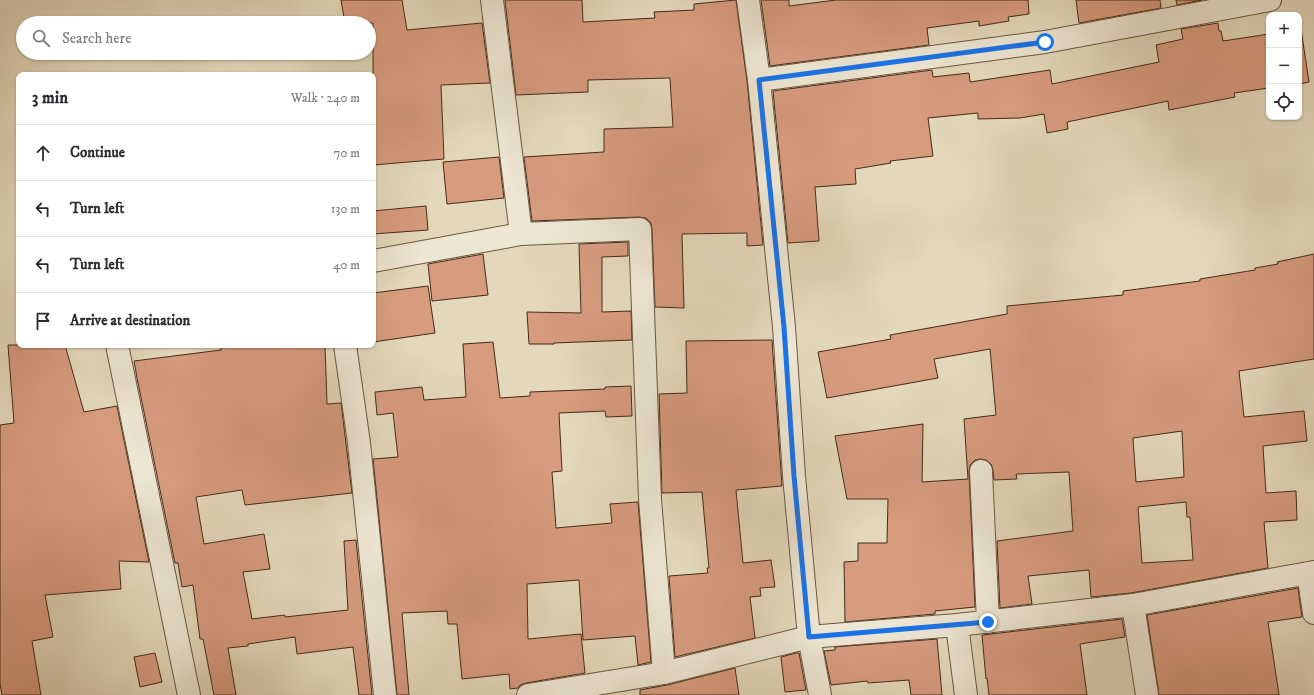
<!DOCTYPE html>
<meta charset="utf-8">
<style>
:root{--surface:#fff;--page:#f7f7f7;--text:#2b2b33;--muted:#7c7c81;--line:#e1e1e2}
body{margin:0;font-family:"IM FELL DW Pica",serif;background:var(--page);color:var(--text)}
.controls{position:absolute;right:12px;top:12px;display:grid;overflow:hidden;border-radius:8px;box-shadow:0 1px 3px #0004}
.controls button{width:36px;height:36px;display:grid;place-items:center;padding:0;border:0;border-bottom:1px solid var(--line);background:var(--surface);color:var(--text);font:20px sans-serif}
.stop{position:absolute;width:12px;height:12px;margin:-9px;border:3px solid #1a73e8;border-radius:50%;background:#fff}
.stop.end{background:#1a73e8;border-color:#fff;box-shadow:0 1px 4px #0008}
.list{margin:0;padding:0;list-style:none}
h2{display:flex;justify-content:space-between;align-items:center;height:52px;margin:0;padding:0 16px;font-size:17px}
h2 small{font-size:13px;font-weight:400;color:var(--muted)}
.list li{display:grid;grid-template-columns:26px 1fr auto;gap:12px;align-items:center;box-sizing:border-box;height:56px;padding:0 16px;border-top:1px solid var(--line)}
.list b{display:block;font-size:15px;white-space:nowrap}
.list em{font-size:13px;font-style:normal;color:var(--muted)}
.icon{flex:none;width:22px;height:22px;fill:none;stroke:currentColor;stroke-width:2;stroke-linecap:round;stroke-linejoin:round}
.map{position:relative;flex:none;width:1314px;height:695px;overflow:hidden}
.search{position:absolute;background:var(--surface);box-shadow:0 1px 3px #0004;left:16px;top:16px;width:360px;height:44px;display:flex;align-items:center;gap:10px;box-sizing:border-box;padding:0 14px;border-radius:22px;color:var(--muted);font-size:15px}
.panel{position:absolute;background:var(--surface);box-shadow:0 1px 3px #0004;left:16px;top:72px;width:360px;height:276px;border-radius:8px}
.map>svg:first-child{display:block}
</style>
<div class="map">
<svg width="1314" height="695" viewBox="0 0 1314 695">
<rect width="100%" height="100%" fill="#e3d8bb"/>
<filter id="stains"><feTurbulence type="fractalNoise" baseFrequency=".005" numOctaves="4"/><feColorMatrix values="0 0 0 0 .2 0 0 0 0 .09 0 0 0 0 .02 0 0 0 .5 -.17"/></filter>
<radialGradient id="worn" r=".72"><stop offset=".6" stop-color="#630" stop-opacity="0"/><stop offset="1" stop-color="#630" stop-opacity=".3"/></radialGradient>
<!-- building -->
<path fill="#d79b7e" stroke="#452c18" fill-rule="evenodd" d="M341,0h61l5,30 75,-7 8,60 -49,2 3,74 -71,6v-142h-28z
M505,0h77l1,22 72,-4 -1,-6 40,-2v-6l42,-4 11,81 16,164 -16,1v-13l-65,1 2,74 -29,-1 -3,-78 -1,-6 -5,-5 -7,-1 -107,4 -8,-64 80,-5v-23l69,-2 -3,-49 -82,2v12l-72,3z
M761,0h28v6l47,-6h192l1,14 -21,3 1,4 -30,5v-5l-52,7 2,17 -159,21z
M1076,0h84l1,8 -82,15z
M1176,0h26l-25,5z
M1218,23l1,8h2l2,10 46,-7v54l-35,5 1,4 -66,13 -1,-9 -101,21 1,7 -21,4 -3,-19 -24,4 -42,1v-6l-50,5 5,38 -43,5 1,2 -36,6 1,15 -41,3 4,54 -31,2 -15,-152 159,-21 1,7 36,-4 1,9 80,-12 2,14 107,-22 -3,-17 27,-6 -2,-10z
M1299,29h2l8,53 -10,2z
M499,157l5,41 -57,6 -4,-42z
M426,206l2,24 -55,4v-23z
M628,242v14l-26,1v55l29,-1 1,29 -78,3v1h-25l-2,-32 54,1 -2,-69z
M483,254l5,41 -56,6 -4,-37z
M1314,254v105l-75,12 5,46 60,-6 3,30 -44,5 3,47 30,-2 1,29 -33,2 4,46 -137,25 -40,4 -2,-27 -61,6 4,28 -32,4 -3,-67 76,-10 -4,-59 -53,2 1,5 -23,1 -1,-10 -2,-6 -5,-4 -6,-1 -5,1 -5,5 -1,7 6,135 -40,4v3l-90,8 -1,-60 14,-1v-18h29l1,-44h-41l-12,-63 88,-12 -1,58 46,-3 -4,-60 32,-4 -6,-66 -56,10 4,19 -111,20 -9,-46 73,-13 -1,-4 117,-21v-8l116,-11v-4l77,-10v-2l55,-9v-2l23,-4 -1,-2zM1182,431l2,46 -48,5 -3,-44zM1186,502l1,15h3l3,43 -51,3 -4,-56z
M428,286l7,47 -62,9v-49z
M772,340l10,146 -46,4 7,73 28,-3 4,27 -15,1 1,8 -11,1 5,41 -80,19 -6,-81 39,-3 -1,-5h2l-7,-76 -40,1 -3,-99 28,-1 -1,-52z
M493,342l7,56 30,-2v-4l75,-3v-2l26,-1 1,30 -26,1 -1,-6 -46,2 3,58 -10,1 4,56 56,-5 -2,-19 28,-2 13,160 -13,3 -3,-29 -52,4 -4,-60 -52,4 1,55 53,-5 4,39 -59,10 -6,2 -2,3 -8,1 -1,-15 -47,5 -5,-55h-9l-1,-13 -45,2 7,82h-12l-24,-236 25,-2 -5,-44 -16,2 -2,-23 47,-5 2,13 42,-3 -3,-53z
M8,345h57l19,67 33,-6 32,156 -30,-1 2,28 -76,6 8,42 -21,4 9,54h-39l-2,-11v-259l14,-2z
M221,345h104l2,59 14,-1 11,90 -107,12 -3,-15 -46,7 8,47 60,-10 6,35 -27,3 9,47 33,-4v2l63,-7 -4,-69 12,-1 16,155h-13l-6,-48 -56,7 -2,-17 -47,7v2l-20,2 8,47h-22l-11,-56h-3l-7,-54 -11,2 -4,-24h-3l-38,-185 -3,-17 87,-11z
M1298,588l4,29 -34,5 11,73h-120l-12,-80z
M1122,619l3,18 -45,7 7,51h-98l-2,-17 -1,1 -4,-44z
M937,639l5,56h-31l-2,-15 -41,3 -1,-2 -36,4 -7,-34 11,-1v-3z
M155,653l7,29 -22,5 -6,-30z
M796,653h3l7,37 -21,2 -4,-35z
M735,668l4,27h-99v-5l27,-5z"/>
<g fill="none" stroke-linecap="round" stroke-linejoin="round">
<defs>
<path id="minor" d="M492,0l29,234
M748,0l11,80 25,247 10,149 15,161 11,58
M759,80l286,-38 225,-42
M373,261l148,-27 119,-5 10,270 14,174
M117,345l72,350
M345,345l14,98 26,252
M981,471l7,151
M1308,573l6,40
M1133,605l14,90
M957,625l9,70
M528,695l136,-22 145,-36 148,-12 176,-20 181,-33"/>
</defs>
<!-- minor casing -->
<use href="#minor" stroke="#6c5741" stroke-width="24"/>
<!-- minor -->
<use href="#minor" stroke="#ede6d3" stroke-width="22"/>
</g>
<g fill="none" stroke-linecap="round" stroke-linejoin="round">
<!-- route -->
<path stroke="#1a73e8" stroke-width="5" d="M988,622l-179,15 -15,-161 -10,-149 -25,-247 286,-38"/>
</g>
<rect width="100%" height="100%" filter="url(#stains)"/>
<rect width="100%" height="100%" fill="url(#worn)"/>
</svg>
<div class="controls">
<button>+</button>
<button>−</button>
<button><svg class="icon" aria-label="locate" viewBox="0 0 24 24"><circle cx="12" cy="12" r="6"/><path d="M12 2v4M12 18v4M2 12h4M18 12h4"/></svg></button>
</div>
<div class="stop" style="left:1045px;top:42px"></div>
<div class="stop end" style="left:988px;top:622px"></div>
<div class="search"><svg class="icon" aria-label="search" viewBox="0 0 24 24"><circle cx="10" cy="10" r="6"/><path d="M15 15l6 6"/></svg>Search here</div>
<section class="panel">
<h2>3 min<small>Walk · 240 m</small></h2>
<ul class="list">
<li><svg class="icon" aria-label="ahead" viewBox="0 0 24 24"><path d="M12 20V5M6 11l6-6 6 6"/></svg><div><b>Continue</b></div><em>70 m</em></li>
<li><svg class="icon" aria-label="left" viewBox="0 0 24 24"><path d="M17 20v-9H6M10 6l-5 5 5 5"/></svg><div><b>Turn left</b></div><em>130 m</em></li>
<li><svg class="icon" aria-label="left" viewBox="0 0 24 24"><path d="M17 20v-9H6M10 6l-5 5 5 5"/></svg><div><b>Turn left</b></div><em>40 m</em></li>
<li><svg class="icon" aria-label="arrive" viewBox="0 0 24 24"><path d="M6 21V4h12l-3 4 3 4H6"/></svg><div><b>Arrive at destination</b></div></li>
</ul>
</section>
</div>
